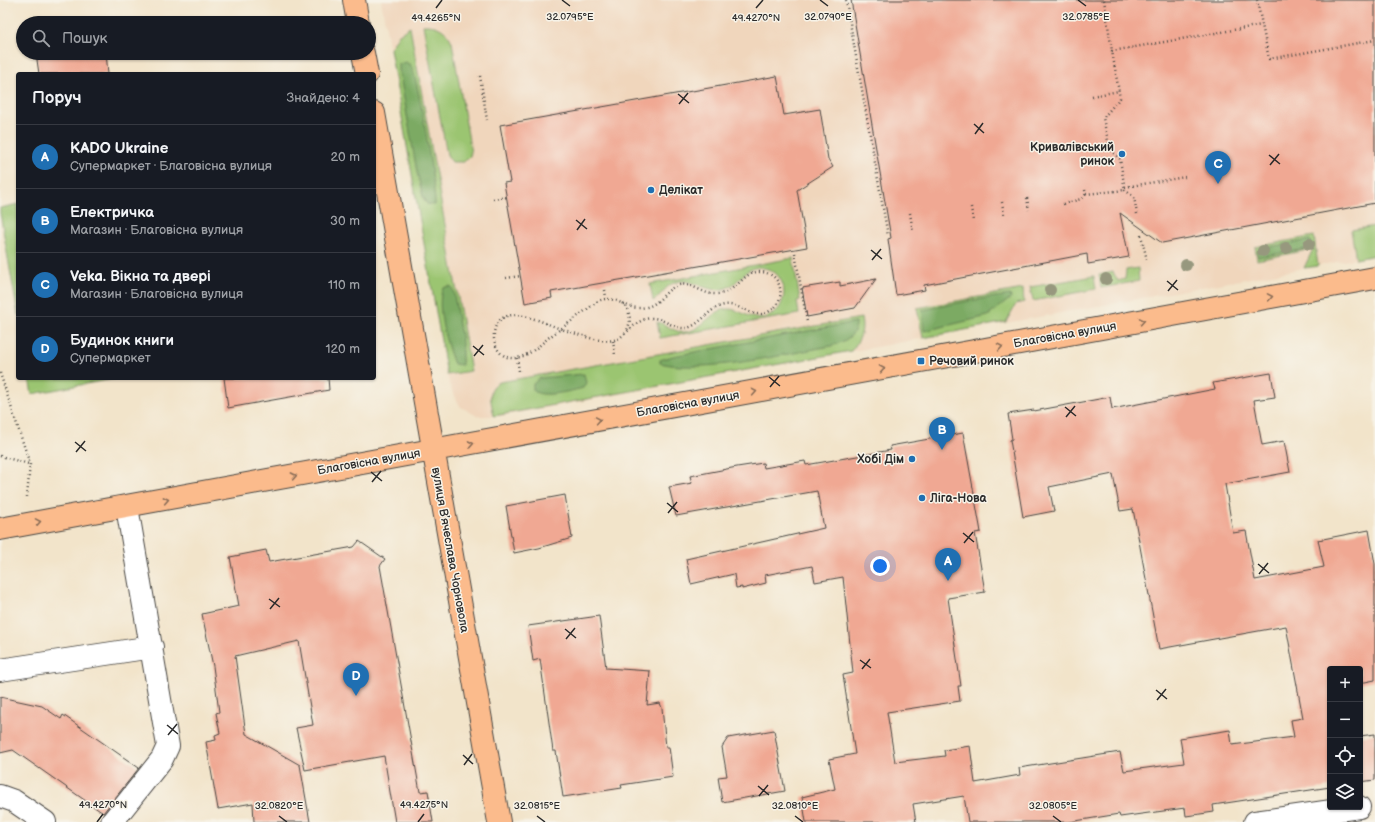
<!DOCTYPE html>
<html lang="uk">
<meta charset="utf-8">
<style>
:root{--surface:#171b24;--page:#242831;--text:#f1f3f6;--muted:#9ea1a6;--line:#363941;--accent:#1f6fb2}
body{margin:0;font-family:"Balsamiq Sans",sans-serif;background:var(--page);color:var(--text)}
.controls{position:absolute;right:12px;bottom:12px;display:grid;overflow:hidden;border-radius:4px;box-shadow:0 1px 3px #0004}
.controls button{width:36px;height:36px;display:grid;place-items:center;padding:0;border:0;border-bottom:1px solid var(--line);background:var(--surface);color:var(--text);font:20px sans-serif}
.you{position:absolute;left:880px;top:566px;width:14px;height:14px;margin:-10px;border:3px solid #fff;border-radius:50%;background:#1a73e8;box-shadow:0 0 0 6px #1a73e833}
.badge{display:grid;place-items:center;width:26px;height:26px;border-radius:50%;background:var(--accent);color:#fff;font-size:13px;font-weight:700}
.pin{position:absolute;translate:-50% -33px;filter:drop-shadow(0 1px 2px #0008)}
.pin::after{content:'';position:absolute;top:21px;width:14px;height:12px;background:inherit;clip-path:polygon(0 0,100% 0,50% 100%)}
.list{margin:0;padding:0;list-style:none}
h2{display:flex;justify-content:space-between;align-items:center;height:52px;margin:0;padding:0 16px;font-size:17px}
h2 small{font-size:13px;font-weight:400;color:var(--muted)}
.list li{display:grid;grid-template-columns:26px 1fr auto;gap:12px;align-items:center;box-sizing:border-box;height:64px;padding:0 16px;border-top:1px solid var(--line)}
.list b{display:block;font-size:15px;white-space:nowrap}
.list p{margin:0;font-size:13px;white-space:nowrap;color:var(--muted)}
.list em{font-size:13px;font-style:normal;color:var(--muted)}
.icon{flex:none;width:22px;height:22px;fill:none;stroke:currentColor;stroke-width:2;stroke-linecap:round;stroke-linejoin:round}
.map{position:relative;flex:none;width:1375px;height:822px;overflow:hidden}
.search{position:absolute;background:var(--surface);box-shadow:0 1px 3px #0004;left:16px;top:16px;width:360px;height:44px;display:flex;align-items:center;gap:10px;box-sizing:border-box;padding:0 14px;border-radius:22px;color:var(--muted);font-size:15px}
.panel{position:absolute;background:var(--surface);box-shadow:0 1px 3px #0004;left:16px;top:72px;width:360px;height:308px;border-radius:4px}
.map>svg:first-child{display:block}
</style>
<div class="map">
<svg width="1375" height="822" viewBox="0 0 1375 822">
<rect width="100%" height="100%" fill="#f7f3e8"/>
<filter id="ink" filterUnits="userSpaceOnUse"><feTurbulence type="fractalNoise" baseFrequency=".025" numOctaves="2"/><feDisplacementMap in="SourceGraphic" scale="8" xChannelSelector="R" yChannelSelector="G"/><feConvolveMatrix kernelMatrix="1 2 1 2 8 2 1 2 1" color-interpolation-filters="sRGB"/></filter>
<filter id="wash" filterUnits="userSpaceOnUse"><feTurbulence type="fractalNoise" baseFrequency=".012" numOctaves="4" result="noise"/><feDisplacementMap in="SourceGraphic" scale="16" xChannelSelector="R" yChannelSelector="G"/><feGaussianBlur stdDeviation="0.9" result="paint"/><feColorMatrix in="noise" values="0 0 0 0 0 0 0 0 0 0 0 0 0 0 0 0 0 1.4 0 .05"/><feComposite in="paint" operator="in"/></filter>
<g filter="url(#wash)">
<rect width="100%" height="100%" fill="#f2e4ca"/>
<!-- built -->
<path fill="#f0d6bc" d="M381,0h994v255l-873,161h-25l-16,-9 -8,-13 -6,-19z"/>
<!-- green -->
<path fill="#9bc571" stroke="#63784e" d="M423,25c14,-1 24,5 29,17l19,110 -1,4 -6,6h-12l-5,-7z
M410,27l61,344 -24,4 -57,-326 9,-15z
M18,204v111l-18,-102v-5z
M1375,226v29l-19,4 -5,-29z
M1314,236l4,30 -14,2 9,-19 -56,11 -2,-13z
M793,258l7,42 -3,1 2,13 -139,24 -3,-16c9,2 16,9 25,10 19,1 27,-21 45,-23 13,-1 23,12 37,9 26,-6 27,-45 0,-50 -19,-4 -23,15 -38,20 -19,7 -32,-11 -50,-6 -10,3 -14,13 -23,19l-3,-17z
M1138,268l1,13 -38,7 -2,-13 14,-3 5,9 7,-2 1,-9z
M1094,276l2,13 -63,12 -3,-14z
M1023,289l1,13 -8,2 -10,18 -83,16 -6,-30z
M861,318c3,14 -1,22 -10,33l-357,65c-2,-12 -9,-28 6,-34z
M29,378h89l-86,16z"/>
<!-- forest -->
<path fill="#7caa63" stroke="#546a47" d="M406,62c2,2 4,2 5,4 7,9 25,125 24,139l-8,-1 -4,-7 -6,-25 -18,-102v-6z
M1310,240l2,4 -1,4 -53,9v-7l5,-2z
M449,286l3,1 2,7 8,48v23l-8,-1c-7,-18 -19,-58 -11,-76z
M1010,295l1,3 -23,18 -64,15 -2,-21 51,-10z
M856,322c1,14 -14,21 -25,24 -46,8 -127,28 -171,17v-3l13,-4z
M584,374l2,9 -3,5c-11,3 -43,11 -50,2v-6l7,-6z"/>
<g id="blocks">
<!-- building -->
<path fill="#f0a893" d="M851,0h524v203l-213,40 -42,-30 9,44 -41,7 -1,-10 -163,31 1,5 -29,5 -8,-56 3,-1z
M36,53h70l2,21h-69z
M777,76l7,39 36,-6 8,50 5,8 -36,23 10,57 -256,45 1,6 -27,5 -21,-120 6,-1 -10,-57z
M876,279l-21,29 -48,9 -5,-29 38,-6v4z
M1271,373l4,24 -21,3 8,45 22,-4 6,31 -65,12 8,49 13,-2 9,49 69,-13 -6,-27 51,-10 6,34v116l-15,3v-14h-30v118l-117,18 1,7 -28,4 -1,-8 -65,9 -1,-3 -50,8h-101l-4,-26 -51,8 3,18h-110l-4,-25 33,-8 -6,-30 26,-5 -12,-79 10,-2 -10,-96 -28,5 -3,-16 -47,9 1,8 -24,6v-2l-6,1 -2,-14 -43,10 -5,-25 138,-31 -7,-37 -141,25 -7,-29 23,-4 -2,-7 47,-9 26,-4 1,5 41,-7 1,4 85,-15 -1,-4 73,-13 18,99 -6,1 10,59 -37,6 13,88h-3l2,15 -73,11 8,50 50,-6 -1,-6 26,-4 5,37 45,-8 -1,-7 101,-16 4,19 60,-8 -4,-25 50,-8 2,15 62,-8 -3,-17 12,-2 -17,-92 -127,23 -26,-140 -13,2 -7,-37 -64,13 5,24 -31,6 -13,-77 2,-1 -4,-25 26,-4v1l76,-14 2,12 103,-20 -2,-6z
M224,378h104l1,12 -101,18z
M565,495l7,43 -33,10 -25,5 -8,-47z
M359,541l26,18 -5,7 40,226 8,-1 5,31h-38l-11,-66 -79,14 -9,-42 17,-3 -14,-84 -64,15 11,78 54,31 10,57h-56l-1,-19 -35,6 -12,-67 10,-2 -1,-5 5,-2 -4,-20 3,-1 -6,-46 -11,-52 37,-8 -9,-49 36,-7 3,12 85,-15z
M599,616l7,52 44,3 -3,34 13,-2 2,5 4,39h3l4,30 -52,8 1,3 -59,9 -7,-46h-3l-13,-92 -7,2 -5,-35z
M0,697l42,9 19,13 2,-4 76,53 -36,45 -90,-63 -13,3z
M774,730l11,61 -63,11 -4,-25 9,-1 -5,-29 6,-9z
M1375,734v46l-15,2v-46z"/>
</g>
</g>
<g filter="url(#ink)">
<use href="#blocks" fill-opacity="0" stroke="#494743" stroke-width="1"/>
<g fill="none" stroke-linecap="round" stroke-linejoin="round">
<defs>
<path id="minor" d="M0,670l152,-23
M0,796l14,5 31,21
M112,822l50,-63 6,-13 -41,-239
M1255,822l104,-15"/>
<path id="major" d="M354,0l4,23
M363,53l4,21
M374,113l125,709
M0,529l1375,-251"/>
</defs>
<!-- minor casing -->
<use href="#minor" stroke="#494743" stroke-width="24"/>
<!-- major casing -->
<use href="#major" stroke="#494743" stroke-width="24"/>
<!-- path -->
<path stroke="#494743" stroke-width="2.5" stroke-dasharray="1 3" stroke-linecap="butt" d="M846,0l42,236
M1104,0l8,51
M1257,0l12,59 106,-19
M480,76l7,44
M1092,96l27,-5
M1125,187l60,-10
M1085,190l1,4 39,-4
M1027,198l2,12
M493,199l14,-2
M1002,202l2,13
M1063,204l18,-5 5,-5
M971,207l2,14
M910,213l3,19
M1137,214l-3,-17 -9,-7 -5,-31 -10,-9 -7,-32 17,-20 -8,-47 150,-26
M1141,235l6,25
M795,253l12,69
M506,278l15,-2
M605,290l1,8
M622,303c8,7 10,17 5,27
M561,329c-14,-5 -32,-14 -47,-14 -31,0 -24,51 6,42 11,-3 20,-12 28,-19 17,-12 33,-24 50,-37 16,-7 24,6 40,7 23,0 24,-18 41,-23 13,-3 24,10 37,9 21,0 26,-23 44,-22 23,0 28,31 8,40 -15,8 -27,-9 -43,-7 -15,2 -22,17 -35,22 -14,5 -25,-9 -38,-9 -14,1 -20,10 -30,18 -13,12 -46,-3 -61,-7
M613,341l2,14
M517,358l2,13
M0,373l30,91 -3,33
M0,456l29,8"/>
<!-- minor -->
<use href="#minor" stroke="#fff" stroke-width="22"/>
<!-- major -->
<use href="#major" stroke="#fbbb8c" stroke-width="22"/>
</g>
<!-- trees -->
<g fill="#97987e">
<circle cx="1309" cy="244" r="6"/>
<circle cx="1286" cy="248" r="6"/>
<circle cx="1263" cy="251" r="6"/>
<circle cx="1186" cy="265" r="6"/>
<circle cx="1106" cy="279" r="6"/>
<circle cx="1050" cy="290" r="6"/>
</g>
<!-- one-way arrows -->
<defs><path id="oneway-chevron" d="M-2-3.5L2.5 0L-2 3.5" fill="none" stroke-width="1.6" stroke-linecap="round" stroke-linejoin="round"/></defs>
<g stroke="#896c57">
<use href="#oneway-chevron" transform="translate(1270 297) rotate(-10)"/>
<use href="#oneway-chevron" transform="translate(1142 321) rotate(-10)"/>
<use href="#oneway-chevron" transform="translate(1000 347) rotate(-10)"/>
<use href="#oneway-chevron" transform="translate(882 369) rotate(-10)"/>
<use href="#oneway-chevron" transform="translate(754 392) rotate(-10)"/>
<use href="#oneway-chevron" transform="translate(598 420) rotate(-10)"/>
<use href="#oneway-chevron" transform="translate(471 444) rotate(-11)"/>
<use href="#oneway-chevron" transform="translate(294 476) rotate(-11)"/>
<use href="#oneway-chevron" transform="translate(166 500) rotate(-11)"/>
<use href="#oneway-chevron" transform="translate(38 522) rotate(-10)"/>
</g>
</g>
<!-- ticks -->
<path fill="none" stroke="#2b2b2b" stroke-width="1.5" d="M562,0l8,6M820,0l8,6M1078,0l8,6M436,8l6,-8M756,8l7,-8M678,94l11,9M679,104l9,-11M974,124l10,9M975,134l8,-11M1269,155l11,9M1270,165l9,-11M576,220l11,9M577,230l8,-11M871,250l11,9M872,260l9,-11M1167,281l11,9M1168,291l9,-11M473,346l11,9M474,356l9,-11M769,377l11,9M770,387l9,-11M1065,407l11,9M1066,417l9,-11M75,442l11,9M76,452l9,-11M371,472l11,9M372,482l9,-11M667,503l11,9M668,513l9,-11M963,533l11,9M964,543l9,-11M1258,564l11,9M1259,574l9,-11M269,599l11,8M270,609l9,-11M565,629l11,9M566,639l9,-11M860,660l11,8M862,669l8,-10M1156,690l11,9M1157,700l9,-11M167,725l11,9M168,735l9,-11M463,755l10,9M464,765l8,-11M758,786l11,9M759,796l9,-11M279,816l8,6M537,816l8,6M795,816l8,6M1053,816l8,6M97,822l6,-8M418,822l6,-8"/>
<!-- markers -->
<g fill="#1f6fb2" stroke="#f7f3e8" stroke-width="1.5">
<circle cx="1122" cy="154" r="4"/>
<circle cx="651" cy="190" r="4"/>
<rect x="917" y="357" width="8" height="8" rx="2"/>
<circle cx="912" cy="459" r="4"/>
<circle cx="922" cy="498" r="4"/>
</g>
<g text-anchor="middle" dominant-baseline="central" stroke-width="3" stroke-linejoin="round" paint-order="stroke">
<!-- poi labels -->
<g font-size="12" font-weight="bold" fill="#2b2b2b" stroke="#f7f3e8" text-anchor="start">
<text x="1114" y="147" text-anchor="end">Кривалівський<tspan x="1114" dy="14">ринок</tspan></text>
<text x="659" y="190">Делікат</text>
<text x="929" y="361">Речовий ринок</text>
<text x="904" y="459" text-anchor="end">Хобі Дім</text>
<text x="930" y="498">Ліга-Нова</text>
</g>
<!-- street labels -->
<g font-size="12" fill="#2b2b2b" stroke="#f7f3e8">
<text transform="translate(1065 335) rotate(-10)">Благовісна вулиця</text>
<text transform="translate(688 404) rotate(-10)">Благовісна вулиця</text>
<text transform="translate(369 462) rotate(-10)">Благовісна вулиця</text>
<text transform="translate(450 550) rotate(80)">вулиця Вʼячеслава Чорновола</text>
</g>
</g>
<g font-size="10" text-anchor="middle" fill="#2b2b2b" stroke="#f7f3e8" stroke-width="3" stroke-linejoin="round" paint-order="stroke">
<text x="828" y="20">32.0790°E</text>
<text x="570" y="20">32.0795°E</text>
<text x="1086" y="20">32.0785°E</text>
<text x="436" y="21">49.4265°N</text>
<text x="756" y="21">49.4270°N</text>
<text x="103" y="808">49.4270°N</text>
<text x="424" y="808">49.4275°N</text>
<text x="279" y="809">32.0820°E</text>
<text x="537" y="809">32.0815°E</text>
<text x="795" y="809">32.0810°E</text>
<text x="1053" y="809">32.0805°E</text>
</g>
</svg>
<div class="controls">
<button>+</button>
<button>−</button>
<button><svg class="icon" aria-label="locate" viewBox="0 0 24 24"><circle cx="12" cy="12" r="6"/><path d="M12 2v4M12 18v4M2 12h4M18 12h4"/></svg></button>
<button><svg class="icon" aria-label="layers" viewBox="0 0 24 24"><path d="M12 4l9 5-9 5-9-5zM3 14l9 5 9-5"/></svg></button>
</div>
<div class="you"></div>
<div class="pin badge" style="left:948px;top:581px">A</div>
<div class="pin badge" style="left:942px;top:450px">B</div>
<div class="pin badge" style="left:1218px;top:184px">C</div>
<div class="pin badge" style="left:356px;top:696px">D</div>
<div class="search"><svg class="icon" aria-label="search" viewBox="0 0 24 24"><circle cx="10" cy="10" r="6"/><path d="M15 15l6 6"/></svg>Пошук</div>
<section class="panel">
<h2>Поруч<small>Знайдено: 4</small></h2>
<ul class="list">
<li><span class="badge">A</span><div><b>KADO Ukraine</b><p>Супермаркет · Благовісна вулиця</p></div><em>20 m</em></li>
<li><span class="badge">B</span><div><b>Електричка</b><p>Магазин · Благовісна вулиця</p></div><em>30 m</em></li>
<li><span class="badge">C</span><div><b>Veka. Вікна та двері</b><p>Магазин · Благовісна вулиця</p></div><em>110 m</em></li>
<li><span class="badge">D</span><div><b>Будинок книги</b><p>Супермаркет</p></div><em>120 m</em></li>
</ul>
</section>
</div>
